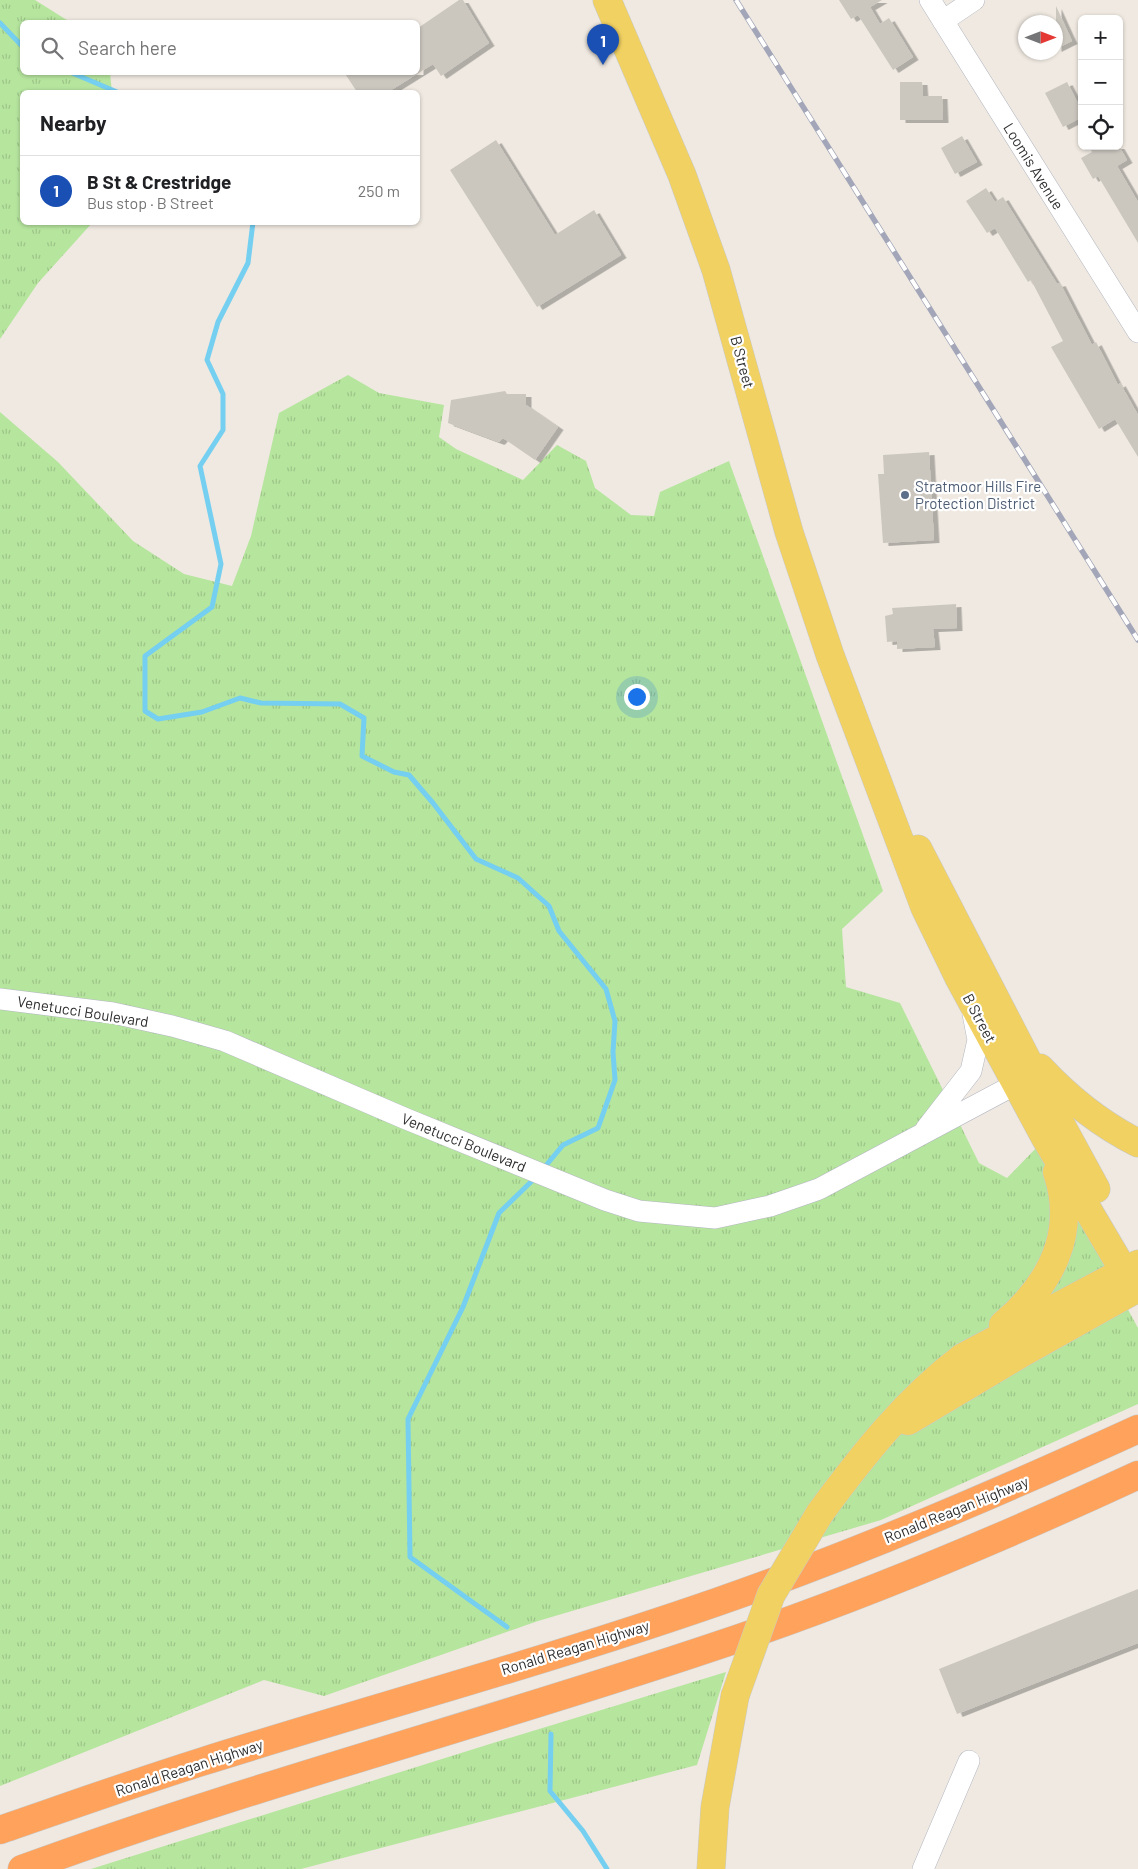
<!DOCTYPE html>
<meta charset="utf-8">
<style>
:root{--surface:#fff;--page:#f2f2f2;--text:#202124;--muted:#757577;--line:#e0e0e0;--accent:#7c3aed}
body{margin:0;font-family:Barlow,sans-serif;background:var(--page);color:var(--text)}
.controls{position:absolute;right:15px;top:15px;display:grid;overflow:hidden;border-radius:8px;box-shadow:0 1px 4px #0004}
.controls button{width:45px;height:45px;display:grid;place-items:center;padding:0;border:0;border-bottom:1px solid var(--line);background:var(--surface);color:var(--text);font:25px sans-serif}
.compass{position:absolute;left:1018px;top:15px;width:45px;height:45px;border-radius:50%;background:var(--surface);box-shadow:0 1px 4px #0004;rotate:90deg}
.you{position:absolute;left:636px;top:696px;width:18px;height:18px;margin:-12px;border:4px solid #fff;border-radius:50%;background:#1a73e8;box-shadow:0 0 0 8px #1a73e833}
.badge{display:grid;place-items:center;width:32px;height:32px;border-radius:50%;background:var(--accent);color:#fff;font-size:16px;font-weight:700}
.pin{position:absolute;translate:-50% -41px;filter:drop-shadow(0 1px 2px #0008)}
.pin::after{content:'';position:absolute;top:26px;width:18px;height:15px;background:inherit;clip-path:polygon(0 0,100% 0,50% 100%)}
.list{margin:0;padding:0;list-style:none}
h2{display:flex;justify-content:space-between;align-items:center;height:65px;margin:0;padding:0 20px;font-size:21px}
h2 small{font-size:16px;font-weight:400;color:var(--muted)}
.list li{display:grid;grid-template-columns:32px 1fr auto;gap:15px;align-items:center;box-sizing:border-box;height:70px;padding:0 20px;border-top:1px solid var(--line)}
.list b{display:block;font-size:19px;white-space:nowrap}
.list p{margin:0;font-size:16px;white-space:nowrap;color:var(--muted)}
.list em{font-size:16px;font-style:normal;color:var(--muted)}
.icon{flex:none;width:28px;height:28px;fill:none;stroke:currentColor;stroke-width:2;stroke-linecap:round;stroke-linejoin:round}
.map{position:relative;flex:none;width:1138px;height:1869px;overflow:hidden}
.search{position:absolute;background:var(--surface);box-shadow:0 1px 4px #0004;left:20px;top:20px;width:400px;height:55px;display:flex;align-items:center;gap:12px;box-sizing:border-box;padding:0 18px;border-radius:8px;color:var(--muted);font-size:19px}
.panel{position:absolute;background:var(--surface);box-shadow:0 1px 4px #0004;left:20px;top:90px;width:400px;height:135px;border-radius:8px}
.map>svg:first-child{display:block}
</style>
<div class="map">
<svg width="1138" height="1869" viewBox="0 0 1138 1869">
<defs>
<pattern id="grass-tufts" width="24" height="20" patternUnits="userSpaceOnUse" patternTransform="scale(1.25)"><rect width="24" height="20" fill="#b6e59e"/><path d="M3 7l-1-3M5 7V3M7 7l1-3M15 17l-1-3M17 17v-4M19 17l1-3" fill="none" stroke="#9dc588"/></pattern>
<filter id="shadow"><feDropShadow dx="5.5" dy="3" stdDeviation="0" flood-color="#0004"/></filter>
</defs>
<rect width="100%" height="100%" fill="#efe9e1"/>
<!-- grass -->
<path fill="url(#grass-tufts)" d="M0,0h35l35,22h-48v50l88,1 2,19h-90v130l70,1 -54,60 -38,56z
M348,375l31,18 65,12 -5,32 17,12 67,31 34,-35 29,16 9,27 36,27 23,1 6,-24 69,-31 154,430 -41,38 4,58 54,16 79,160 28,15 32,-33 99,183v76l-257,116 -343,101 -214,75 -60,-16 -264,106v-1374l58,50 75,79 51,33 48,12 19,-50 28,-123z
M726,1672l-29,93 -396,104h-210l402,-126z"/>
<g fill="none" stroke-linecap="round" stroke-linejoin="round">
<!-- stream -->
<path stroke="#75cff0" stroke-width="5" d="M0,23l22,23
M70,72l47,20
M253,222l-5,41 -30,59 -11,38 16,34v36l-23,36 21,98 -9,43 -67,49v55l13,8 44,-7 38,-14 21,5 79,1 24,14 -2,38 32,16 15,3 24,28 43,56 42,19 31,28 10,25 47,58 9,32 -2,31 2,28 -17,48 -35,17 -20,24
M507,1627l-97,-70 -2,-138 55,-112 36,-94 37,-36
M551,1734l-1,57 33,40 24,38"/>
</g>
<!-- building -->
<path fill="#cbc7bf" filter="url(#shadow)" d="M459,0h4l26,43 -48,33 -8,-12 -45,28h-31l-13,-20h74v-44z
M839,0h43l-12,7 10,17 9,-6 24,39 -20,13 -35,-55 -7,4z
M1056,6l16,35 -16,8z
M900,82h22l1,14h19l1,24h-43z
M1067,82l15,29v6l-19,10 -18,-34z
M962,136l15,26 -22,12 -14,-26z
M496,140l59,95 39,-25 27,45 -84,52 -87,-137z
M1089,146h30l8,14 -10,6 21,36v41l-40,-67 -5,3 -12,-21 11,-6z
M986,188l9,14 8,-5 54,87 3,-1 32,62 4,-3 22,43 2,-2 18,32v42l-23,-38 -16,10 -48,-82 12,-6 -32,-61 -3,2 -33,-54 -8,5 -21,-32z
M505,391l2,3h19v11l32,22 -23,33 -32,-22 -4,4 -51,-19 3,-23z
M929,452l5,88 -51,3 -5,-69h6l-1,-19z
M956,604l1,24 -24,1 2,18 -38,2v-8l-10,1 -2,-26 8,-2 -1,-6z
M1138,1589v54l-181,71 -18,-45z"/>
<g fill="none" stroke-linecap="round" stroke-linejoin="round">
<defs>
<path id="minor" d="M930,0l208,332
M943,21l31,-21
M0,999l113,14 59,13 53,15 179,77 201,82 34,11 76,7 55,-12 49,-17 197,-105
M926,1129l45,-58 7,-31 -5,-26
M923,1869l46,-108"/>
<path id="major" d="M607,0l75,175 34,95 73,262 41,123 95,253 33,68 88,163 78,132 14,14
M918,849l136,263 42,77
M1040,1068c29,31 60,56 98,75
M1003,1325c47,-40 75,-91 54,-153
M908,1421l114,-68 116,-65
M820,1513c42,-57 86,-113 143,-156l175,-93
M711,1869l4,-62 20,-111"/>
<path id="highway" d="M0,1830c67,-23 134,-47 201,-68 172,-54 346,-101 516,-160 144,-50 283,-110 421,-173
M22,1869c227,-83 462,-145 691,-222 145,-48 287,-108 425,-172"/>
</defs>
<!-- minor casing -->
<use href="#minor" stroke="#b4b7c1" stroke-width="22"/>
<!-- major casing -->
<use href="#major" stroke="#c9c9c9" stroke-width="29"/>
<!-- highway casing -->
<use href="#highway" stroke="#c9c9c9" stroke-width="29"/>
<!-- minor -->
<use href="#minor" stroke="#fff" stroke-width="21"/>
<!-- major -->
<use href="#major" stroke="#f2d163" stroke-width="28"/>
<!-- highway -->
<use href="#highway" stroke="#ffa35c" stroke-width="28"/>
<defs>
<path id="rail" d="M736,0l402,640"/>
</defs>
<!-- rail casing -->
<use href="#rail" stroke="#a3a6b8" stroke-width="5.5"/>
<!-- rail -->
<use href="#rail" stroke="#fff" stroke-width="4" stroke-dasharray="11" stroke-linecap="butt"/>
<defs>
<path id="major-bridge" d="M735,1696l36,-101 49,-82"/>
</defs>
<!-- major-bridge casing -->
<use href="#major-bridge" stroke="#c9c9c9" stroke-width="29" stroke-linecap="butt"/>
<!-- major-bridge -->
<use href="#major-bridge" stroke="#f2d163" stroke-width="28"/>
</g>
<!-- markers -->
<circle fill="#5c6f8a" stroke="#fff" stroke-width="2" cx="905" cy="495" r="5"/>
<g text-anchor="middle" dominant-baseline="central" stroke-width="4.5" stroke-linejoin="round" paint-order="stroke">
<!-- street labels -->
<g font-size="15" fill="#2e2e2e" stroke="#fff">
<text transform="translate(1034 166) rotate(58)">Loomis Avenue</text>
<text transform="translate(743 362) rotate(75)">B Street</text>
<text transform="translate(83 1011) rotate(9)">Venetucci Boulevard</text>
<text transform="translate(980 1018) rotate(62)">B Street</text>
<text transform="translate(464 1142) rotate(22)">Venetucci Boulevard</text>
<text transform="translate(956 1509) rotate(-22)">Ronald Reagan Highway</text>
<text transform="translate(575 1647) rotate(-17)">Ronald Reagan Highway</text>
<text transform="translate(189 1767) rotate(-18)">Ronald Reagan Highway</text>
</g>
<!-- service labels -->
<g font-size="15" fill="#4e5e75" stroke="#fff" text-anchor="start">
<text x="915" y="486">Stratmoor Hills Fire<tspan x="915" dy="17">Protection District</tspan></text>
</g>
</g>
</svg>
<div class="controls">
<button>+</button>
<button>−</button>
<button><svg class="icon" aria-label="locate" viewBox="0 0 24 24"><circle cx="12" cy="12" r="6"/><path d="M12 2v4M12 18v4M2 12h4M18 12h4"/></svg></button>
</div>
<svg class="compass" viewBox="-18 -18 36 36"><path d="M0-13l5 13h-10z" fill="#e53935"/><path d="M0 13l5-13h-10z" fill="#757577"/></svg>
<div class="you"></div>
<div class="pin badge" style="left:603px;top:65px;background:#1a4fb4">1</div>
<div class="search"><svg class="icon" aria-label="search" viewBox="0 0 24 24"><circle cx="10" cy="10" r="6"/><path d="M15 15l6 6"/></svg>Search here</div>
<section class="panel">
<h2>Nearby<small></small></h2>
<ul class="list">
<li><span class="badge" style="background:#1a4fb4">1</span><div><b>B St &amp; Crestridge</b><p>Bus stop · B Street</p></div><em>250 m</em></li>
</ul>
</section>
</div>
